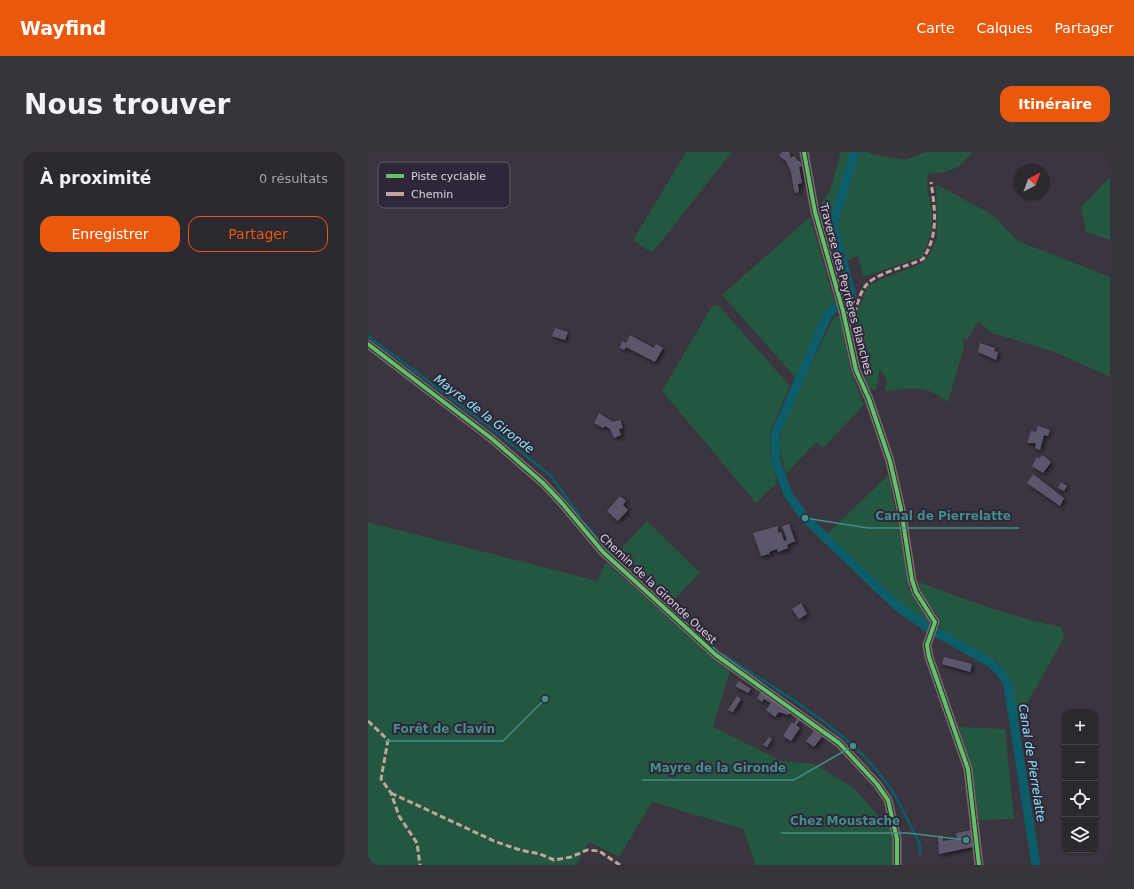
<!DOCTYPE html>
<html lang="fr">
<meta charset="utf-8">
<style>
:root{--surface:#2c282f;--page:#38343b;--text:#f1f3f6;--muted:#a6a6aa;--line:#48444b;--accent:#ea580c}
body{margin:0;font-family:"DejaVu Sans",sans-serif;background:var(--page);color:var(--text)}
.controls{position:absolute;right:12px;bottom:12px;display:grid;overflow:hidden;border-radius:8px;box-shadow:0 1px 3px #0004}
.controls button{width:36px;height:36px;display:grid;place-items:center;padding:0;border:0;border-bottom:1px solid var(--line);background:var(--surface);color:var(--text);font:20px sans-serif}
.compass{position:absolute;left:646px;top:12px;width:36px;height:36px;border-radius:50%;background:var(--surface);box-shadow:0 1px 3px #0004;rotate:41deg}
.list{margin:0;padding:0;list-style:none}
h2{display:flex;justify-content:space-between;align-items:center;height:52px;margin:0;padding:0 16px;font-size:17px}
h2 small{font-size:13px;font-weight:400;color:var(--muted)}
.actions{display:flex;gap:8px;padding:12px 16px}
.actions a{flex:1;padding:9px 0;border:1px solid var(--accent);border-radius:12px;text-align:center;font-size:14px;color:var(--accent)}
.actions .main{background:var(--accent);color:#fff}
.icon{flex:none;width:22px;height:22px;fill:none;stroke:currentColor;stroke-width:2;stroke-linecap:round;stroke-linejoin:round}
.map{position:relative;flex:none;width:742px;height:713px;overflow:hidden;border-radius:12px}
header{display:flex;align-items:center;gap:24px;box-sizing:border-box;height:56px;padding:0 20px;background:var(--accent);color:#fff}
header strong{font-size:19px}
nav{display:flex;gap:22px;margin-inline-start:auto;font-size:14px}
.intro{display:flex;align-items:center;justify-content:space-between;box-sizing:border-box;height:96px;padding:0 24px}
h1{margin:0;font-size:28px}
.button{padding:10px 18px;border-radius:12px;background:var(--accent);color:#fff;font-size:14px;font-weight:700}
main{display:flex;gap:24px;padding:0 24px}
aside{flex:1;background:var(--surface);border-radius:12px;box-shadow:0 1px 3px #0004}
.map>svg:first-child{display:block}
</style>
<header>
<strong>Wayfind</strong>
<nav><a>Carte</a><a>Calques</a><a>Partager</a></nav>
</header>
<div class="intro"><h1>Nous trouver</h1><a class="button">Itinéraire</a></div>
<main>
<aside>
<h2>À proximité<small>0 résultats</small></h2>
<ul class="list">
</ul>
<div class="actions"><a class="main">Enregistrer</a><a>Partager</a></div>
</aside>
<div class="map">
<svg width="742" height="713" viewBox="0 0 742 713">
<defs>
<filter id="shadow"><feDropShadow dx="2" dy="2" stdDeviation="2" flood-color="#0009"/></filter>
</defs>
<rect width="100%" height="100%" fill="#3a353f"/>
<!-- green -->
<path fill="#23573f" d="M318,0h46l-80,101 -19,-13z
M473,0h28l1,2 35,6 21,-8h47c-16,18 -21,20 -45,22 -3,13 2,25 4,37 2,17 -3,30 -10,46l-59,20 -5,-22 -23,13 -17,-60 12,-17z
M742,25v63l-24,-8 -5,-25z
M568,32l58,32 24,25 92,36v100l-55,-25 -63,-19 -14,-12 -11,19 -4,-3 1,10 -16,55c-23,-18 -35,-14 -63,-11l2,-11 -7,-11 -4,21 -8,-2 -18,-69 8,-9 9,-23 14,-8 42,-16 8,-11 6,-14z
M442,65l25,86 -7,5 -32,70 -74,-83z
M350,153l72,81 -20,46 1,28 6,23 -21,20 -94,-112 50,-85z
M472,164l11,56 13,33 -41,43 -7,-6 -29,31 -2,-1 -6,-28 6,-26 49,-101z
M520,323l20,97v16l23,33 -4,3 -33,-24 -67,-66z
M279,369l53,52 -26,27 -56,-48z
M0,370l229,59 9,-19 110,99 14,10 -17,56 68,34 33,3 40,24 36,41 5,22 -1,14h-140l1,-2 -12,-34 -91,-27 -33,55 -30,-15 -13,23h-208z
M551,430c47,18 93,35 143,45l2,11 -47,83 -7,-43 -13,-17 -58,-30c4,-18 -10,-24 -17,-36 -2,-4 -3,-9 -3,-13z
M591,575l46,2 9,90 -35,1 -7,-49z"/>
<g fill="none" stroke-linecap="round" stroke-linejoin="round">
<!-- stream -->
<path stroke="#0b5e69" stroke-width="2.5" d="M0,184l132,99 50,40 30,41
M217,371l24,28 57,45 26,29
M331,480l19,19
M356,503c53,35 128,77 164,130 13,18 21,40 32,59v10"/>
<!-- canal -->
<path stroke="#0b5e69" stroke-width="9" d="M487,0l-22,72 19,73c-10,8 -18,9 -25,19l-52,119 1,27 12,32 17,24 93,89 29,20 64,36 11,11 6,11 28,180"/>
</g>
<!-- building -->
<path fill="#5c576c" filter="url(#shadow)" d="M414,0h7l2,6 3,-2 4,5h2l2,5 -3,1 3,16 -4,1 1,8 -3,1 -2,-3 -3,-18 -5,-11 -7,-5z
M187,176l13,4 -3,8 -13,-4z
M262,183l24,13 2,-4 7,4 -8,14 -29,-15 -2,3 -4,-2 2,-7 4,2z
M612,191l15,5 -1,3 4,1 -2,8 -18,-8z
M231,261l14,9 7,-2 3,8 -4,1 2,6 -7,3 -4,-9 -5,-3 -2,2 -9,-5z
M670,274l12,4 -2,6 -4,-1 -4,15 -5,-2 1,-5h-9l4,-12 5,1z
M673,304h3l7,6 -8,11 -11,-7 5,-9 2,2z
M665,322l31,24 -4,8 -33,-23z
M693,330l6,4 -3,5 -6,-3z
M252,344l6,5 -3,4 5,5 -10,11 -11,-10z
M421,372l6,17 -8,4 1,3 -10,4 -1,-3 -8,3 1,2 -9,2 -8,-23 25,-7v7l3,-1 3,9 3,-1 -5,-14z
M433,451l6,11 -8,5 -7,-10z
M576,505l28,7 -2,8 -28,-8z
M371,529l12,8 -3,4 -13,-7z
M393,540l29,20 -2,3 -9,-3 -4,5 -9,-7 5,-7 -7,-4 -2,3 -5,-4z
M369,544l4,3 -8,13 -5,-2z
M429,567l3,1 -4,5 4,3 -9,13 -8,-5 9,-14 2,2z
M446,579l8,6 -8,10 -8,-6z
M401,585l3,2 -5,8 -4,-2z
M604,678l1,17 -34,7 -1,-18 5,-1v6l14,-2 -1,-6z"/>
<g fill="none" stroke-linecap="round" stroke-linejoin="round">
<!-- street -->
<path stroke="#7b6a6a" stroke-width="9" d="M436,0l11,60 28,99 13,59 13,29 21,62 11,48 11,71 4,12 19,30 -8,23 2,12 39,112 11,96
M0,192l123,94 52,45 18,19 42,50 113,103 123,88 38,41 11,16 9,39v26"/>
<!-- quiet -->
<path stroke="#c0a59a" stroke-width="3" stroke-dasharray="6 3" stroke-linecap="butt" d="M476,163l12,-6c2,-7 4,-15 8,-21 9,-15 43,-21 59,-29 16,-25 12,-49 8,-77
M0,569l20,19 -7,39 10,14 8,23 18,27 3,22
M23,641l103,48 26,9 20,4 14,6 17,-3 16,-7 12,1 21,14"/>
<defs>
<path id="cycleway" d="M436,0l11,60 28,99 13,59 13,29 21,62 11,48 11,71 4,12 19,30 -8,23 2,12 39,112 11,96
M0,192l123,94 52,45 18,19 42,50 113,103 123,88 38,41 11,16 9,39v26"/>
</defs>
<!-- cycleway casing -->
<use href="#cycleway" stroke="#302639" stroke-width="6"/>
<!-- cycleway -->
<use href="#cycleway" stroke="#61c268" stroke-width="4"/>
</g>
<g text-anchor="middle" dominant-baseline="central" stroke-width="4" stroke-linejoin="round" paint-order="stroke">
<!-- street labels -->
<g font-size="11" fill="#dad4e0" stroke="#302639">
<text transform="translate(478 137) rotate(75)">Traverse des Peyrières Blanches</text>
<text transform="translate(290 437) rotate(43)">Chemin de la Gironde Ouest</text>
</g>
<!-- water labels -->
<g font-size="12" font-style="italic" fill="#8aecfb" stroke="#302639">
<text transform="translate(116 262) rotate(37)">Mayre de la Gironde</text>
<text transform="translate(664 611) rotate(81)">Canal de Pierrelatte</text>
</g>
</g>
<!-- legend -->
<rect x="10" y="10" width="132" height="46" rx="6" fill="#302639" stroke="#635a6b" stroke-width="1"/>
<rect x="18" y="22" width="18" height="4" fill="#61c268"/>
<rect x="18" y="40" width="18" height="4" fill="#c0a59a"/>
<g font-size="11" fill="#dad4e0">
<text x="43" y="28">Piste cyclable</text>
<text x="43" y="46">Chemin</text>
</g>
<!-- callouts -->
<path fill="none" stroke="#428e8a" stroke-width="1.5" d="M437 366L500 376H651M177 547L135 589H17M485 594L426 628H274M598 688L540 681H413"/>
<g fill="#428e8a" stroke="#302639" stroke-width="1.5">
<circle cx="437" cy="366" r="4"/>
<circle cx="177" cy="547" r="4"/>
<circle cx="485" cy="594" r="4"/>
<circle cx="598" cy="688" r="4"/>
</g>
<g font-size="12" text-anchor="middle" font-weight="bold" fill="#428e8a" stroke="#302639" stroke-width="4" stroke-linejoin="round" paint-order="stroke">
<text x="575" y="368">Canal de Pierrelatte</text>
<text x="76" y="581">Forêt de Clavin</text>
<text x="350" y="620">Mayre de la Gironde</text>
<text x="477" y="673">Chez Moustache</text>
</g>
</svg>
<div class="controls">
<button>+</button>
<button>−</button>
<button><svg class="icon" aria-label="locate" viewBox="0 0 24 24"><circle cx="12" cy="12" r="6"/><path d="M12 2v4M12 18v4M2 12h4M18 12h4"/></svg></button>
<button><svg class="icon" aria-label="layers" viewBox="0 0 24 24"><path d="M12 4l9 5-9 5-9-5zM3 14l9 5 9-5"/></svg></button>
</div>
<svg class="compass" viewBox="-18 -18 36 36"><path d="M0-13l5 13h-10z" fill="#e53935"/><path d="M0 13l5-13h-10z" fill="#a6a6aa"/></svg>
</div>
</main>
